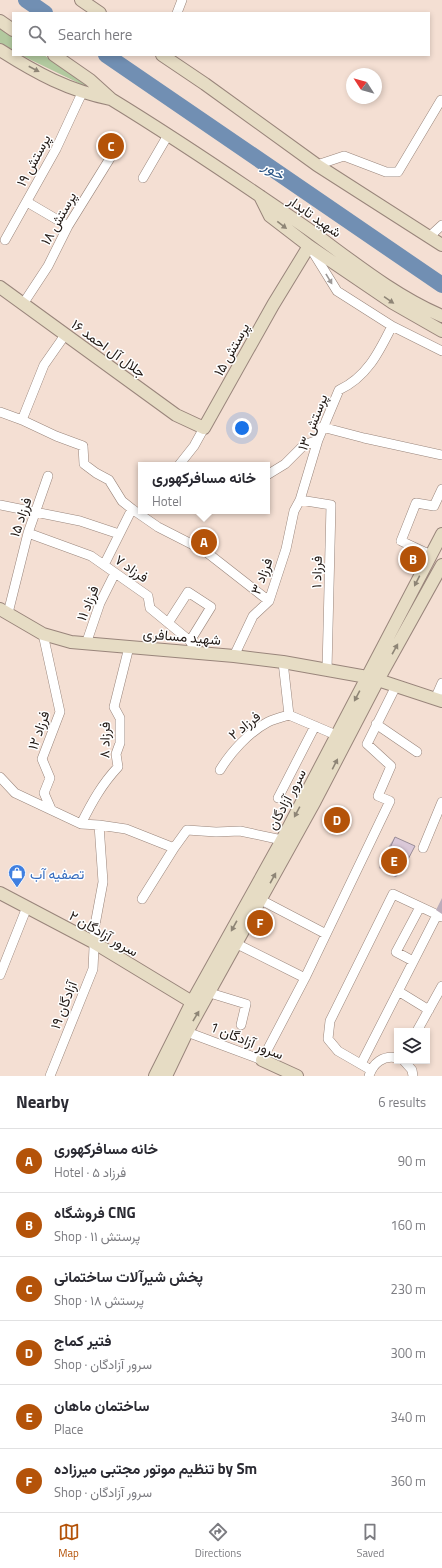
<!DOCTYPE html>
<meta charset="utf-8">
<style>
:root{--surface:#fff;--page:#f2f2f3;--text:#2b2b33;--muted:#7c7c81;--line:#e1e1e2;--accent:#b45309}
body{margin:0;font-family:"Titillium Web",Vazirmatn,sans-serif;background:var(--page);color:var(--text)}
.controls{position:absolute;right:12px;bottom:12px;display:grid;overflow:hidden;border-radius:0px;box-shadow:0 2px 6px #0003}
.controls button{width:36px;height:36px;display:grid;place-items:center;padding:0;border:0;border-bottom:1px solid var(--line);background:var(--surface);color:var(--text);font:20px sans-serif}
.compass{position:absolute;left:346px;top:68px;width:36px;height:36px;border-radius:50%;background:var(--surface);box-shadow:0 2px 6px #0003;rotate:306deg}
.you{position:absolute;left:242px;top:428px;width:14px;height:14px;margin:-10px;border:3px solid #fff;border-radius:50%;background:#1a73e8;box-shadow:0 0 0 6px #1a73e833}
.badge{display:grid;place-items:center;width:26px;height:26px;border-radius:50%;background:var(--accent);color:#fff;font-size:13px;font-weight:700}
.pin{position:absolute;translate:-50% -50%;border:2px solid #fff;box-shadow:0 1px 4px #0006}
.popup{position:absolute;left:138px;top:462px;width:132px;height:52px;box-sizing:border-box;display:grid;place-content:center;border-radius:0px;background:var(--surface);filter:drop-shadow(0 1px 3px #0005);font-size:13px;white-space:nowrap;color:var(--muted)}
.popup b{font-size:15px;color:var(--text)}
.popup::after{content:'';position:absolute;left:50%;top:100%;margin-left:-8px;border:8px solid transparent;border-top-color:var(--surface)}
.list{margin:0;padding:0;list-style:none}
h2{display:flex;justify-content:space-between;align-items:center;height:52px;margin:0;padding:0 16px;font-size:17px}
h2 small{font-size:13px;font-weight:400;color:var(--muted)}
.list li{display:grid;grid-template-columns:26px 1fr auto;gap:12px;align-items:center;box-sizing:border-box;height:64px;padding:0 16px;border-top:1px solid var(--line)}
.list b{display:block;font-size:15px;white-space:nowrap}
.list p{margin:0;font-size:13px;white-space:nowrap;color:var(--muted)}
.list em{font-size:13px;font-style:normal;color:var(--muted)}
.icon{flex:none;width:22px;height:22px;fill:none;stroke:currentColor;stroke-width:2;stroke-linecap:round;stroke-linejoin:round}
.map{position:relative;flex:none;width:442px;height:1076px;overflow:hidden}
.search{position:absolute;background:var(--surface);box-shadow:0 2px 6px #0003;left:12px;right:12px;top:12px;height:44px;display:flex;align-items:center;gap:10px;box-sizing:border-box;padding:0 14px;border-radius:0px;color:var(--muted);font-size:15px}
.sheet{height:436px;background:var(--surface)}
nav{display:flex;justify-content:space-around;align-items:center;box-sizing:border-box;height:56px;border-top:1px solid var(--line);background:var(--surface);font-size:11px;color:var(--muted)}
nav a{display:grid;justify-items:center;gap:2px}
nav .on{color:var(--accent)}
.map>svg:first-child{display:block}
</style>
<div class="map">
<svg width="442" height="1076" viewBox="0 0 442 1076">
<rect width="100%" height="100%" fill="#f4dfd3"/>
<!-- green -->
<path fill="#b2c99f" d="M0,24l13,9v17l-13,-7z
M21,55h23l49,35 -62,-30z"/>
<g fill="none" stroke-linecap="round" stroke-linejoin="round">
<!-- river -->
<path stroke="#718fb3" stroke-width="16" d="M26,0l19,13
M106,55l336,230"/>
<defs>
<path id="street" d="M177,13l5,-13
M317,165l27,-9 42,16h12l43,-72
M143,178l25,-43
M27,202l41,24
M429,237l13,-12
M5,240l51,-91 26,-56
M311,249l26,42 55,35 50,25
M23,304l25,-38 20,-40 49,-79
M65,335l-21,30 -22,55 34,16 27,10 1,18 12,9 13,7 13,21 10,8 26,18 47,24 64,50
M0,412l22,8
M322,427l42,11 78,17
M179,465l15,-19 10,-18
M267,475l18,-11 19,-19 14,-5
M300,500l31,5 -4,165
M0,505l80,16 39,13
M28,533l63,23 57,40 2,12 40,33 7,12
M431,555l-30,-14 15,-38 18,3 8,-17
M104,565l28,-56
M8,613l20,-80 20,-57
M168,623l20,-31 23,15 -21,34
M43,634l17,78 -18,47 8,19 -6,15 7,16
M86,644l14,-41 15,-30
M234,656l19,-40 16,-15 17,-52 8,-38 6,-11 18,-60 21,-50c28,-13 40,-38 53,-64
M435,699l7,-16
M289,715l47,20
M376,724l41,28
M220,770c10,-17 29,-38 48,-48 6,-3 14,-5 21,-7l-6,-53
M0,777l15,16 66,31 18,1 27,4 48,19 13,-18 29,2 24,-1 42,9
M278,798l37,-72
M81,824c11,-22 21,-40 37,-57l-2,-13 4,-11v-25l-6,-11 15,-60
M423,848l19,-46
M142,899l32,-51
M261,900l65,34
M237,944l68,34
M413,961l-17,-9 24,-45
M0,975l27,-68
M398,991l31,19
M210,993l36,11 -5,21
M417,1031l25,-45
M187,1032l75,28 43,-82 85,-177 -12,-5 13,-30 -24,-22 29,-58
M404,1061l8,9 1,6
M361,1064l76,-149
M371,1070l-33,-19 -10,-12 2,-18 63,-127 49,23
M50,1076l43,-107 2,-44 8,-43 -4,-57
M369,1076c4,-13 14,-21 28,-18"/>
<path id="secondary" d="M81,0l19,13
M0,21l13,9
M0,50c36,23 69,41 111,49l-21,-19 -36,-25
M162,55l43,29 112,81 125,80
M111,99c67,41 132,85 197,130 43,31 85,66 134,87
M260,196l10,20 39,30 84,57 49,28
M0,287l176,128 28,13 69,-123 36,-59
M0,609l43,25 28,8 163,14 49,6 84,15
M378,680l64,21
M0,893l93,49 99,60
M262,1060l35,16
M155,1076l37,-74 90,-162 160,-306
M166,1076l21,-44 128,-231 63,-121 64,-115"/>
</defs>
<!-- street casing -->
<use href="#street" stroke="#99857b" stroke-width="10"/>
<!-- secondary casing -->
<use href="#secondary" stroke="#99857b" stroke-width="14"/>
<!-- street -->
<use href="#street" stroke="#fff" stroke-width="9"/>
<!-- secondary -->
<use href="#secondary" stroke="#e6dcc4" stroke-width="12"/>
</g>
<!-- wall -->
<path fill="#bbacba" d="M395,837l9,30 -7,9 -2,1 -16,-9 10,-22z
M442,898v16l-6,-4z
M261,911l7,14 -4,6 -11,-6z"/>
<!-- shaded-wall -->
<path fill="#998c97" d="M404,867l-7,9 -2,1 6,-9z"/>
<!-- building -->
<path fill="#dac8d8" stroke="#998c97" d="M395,837l20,9 -11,21 -3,1 -16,-9z
M261,911l10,4 -3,10 -11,-6z"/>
<!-- one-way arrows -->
<defs><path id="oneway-solid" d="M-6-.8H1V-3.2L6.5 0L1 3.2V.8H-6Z"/></defs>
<g fill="#8e8576">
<use href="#oneway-solid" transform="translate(34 69) rotate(28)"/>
<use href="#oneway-solid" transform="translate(282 225) rotate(38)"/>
<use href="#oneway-solid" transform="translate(389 300) rotate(34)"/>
<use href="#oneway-solid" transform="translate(417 581) rotate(117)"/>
<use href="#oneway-solid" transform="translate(395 649) rotate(-61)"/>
<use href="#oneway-solid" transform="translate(357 696) rotate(118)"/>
<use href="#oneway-solid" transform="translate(335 764) rotate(-63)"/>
<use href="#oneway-solid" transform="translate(297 812) rotate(118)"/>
<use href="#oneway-solid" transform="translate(273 878) rotate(-61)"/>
<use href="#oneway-solid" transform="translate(234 926) rotate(119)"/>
<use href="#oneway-solid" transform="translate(196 1016) rotate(-59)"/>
</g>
<use fill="#9c9896" href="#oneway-solid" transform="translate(329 279) rotate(59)"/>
<!-- icons -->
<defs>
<symbol id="shop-pin" viewBox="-11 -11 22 30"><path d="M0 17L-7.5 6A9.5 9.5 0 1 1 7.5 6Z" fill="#3f7fe0" stroke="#fff"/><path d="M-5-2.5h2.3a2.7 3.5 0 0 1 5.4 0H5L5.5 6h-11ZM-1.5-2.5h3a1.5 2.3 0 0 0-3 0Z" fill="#fff"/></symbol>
</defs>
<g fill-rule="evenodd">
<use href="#shop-pin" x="7" y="863" width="20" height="27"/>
</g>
<g text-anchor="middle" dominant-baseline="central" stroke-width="3" stroke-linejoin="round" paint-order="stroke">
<!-- street labels -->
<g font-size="14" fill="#221a16" stroke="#fff">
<text transform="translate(33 160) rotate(-62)">پرستش ۱۹</text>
<text transform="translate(315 216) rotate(35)">شهید تابدار</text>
<text transform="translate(58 218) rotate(-61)">پرستش ۱۸</text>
<text transform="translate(109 348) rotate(36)">جلال آل احمد ۱۶</text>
<text transform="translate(231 349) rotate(-61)">پرستش ۱۵</text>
<text transform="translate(312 422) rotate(-69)">پرستش ۱۳</text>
<text transform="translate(20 517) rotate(-71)">فرزاد ۱۵</text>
<text transform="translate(132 568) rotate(35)">فرزاد ۷</text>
<text transform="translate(316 572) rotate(-89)">فرزاد ۱</text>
<text transform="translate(261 576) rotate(-69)">فرزاد ۳</text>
<text transform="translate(87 603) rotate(-68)">فرزاد ۱۱</text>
<text transform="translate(182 636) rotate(5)">شهید مسافری</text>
<text transform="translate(244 725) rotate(-39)">فرزاد ۲</text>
<text transform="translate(38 730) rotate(-71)">فرزاد ۱۲</text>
<text transform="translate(104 740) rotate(-89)">فرزاد ۸</text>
<text transform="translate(286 799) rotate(-62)">سرور آزادگان</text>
<text transform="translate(104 933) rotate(30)">سرور آزادگان ۲</text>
<text transform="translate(63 1005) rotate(-69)">آزادگان ۱۹</text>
<text transform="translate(247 1040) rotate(22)">سرور آزادگان 1</text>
</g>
<!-- shop labels -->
<g font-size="14" fill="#366cbe" stroke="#fff" text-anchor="start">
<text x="30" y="873">تصفیه آب</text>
</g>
<!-- water labels -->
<g font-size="15" font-style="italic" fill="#295485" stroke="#fff">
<text transform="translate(274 170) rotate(34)">خور</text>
</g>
</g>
</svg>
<div class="controls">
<button><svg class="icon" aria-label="layers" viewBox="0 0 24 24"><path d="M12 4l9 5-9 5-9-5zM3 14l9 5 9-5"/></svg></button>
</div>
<svg class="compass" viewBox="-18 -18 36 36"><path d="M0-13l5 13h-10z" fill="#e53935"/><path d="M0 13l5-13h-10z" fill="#7c7c81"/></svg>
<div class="you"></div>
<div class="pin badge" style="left:204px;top:542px">A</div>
<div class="popup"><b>خانه مسافرکهوری</b>Hotel</div>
<div class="pin badge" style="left:413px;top:559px">B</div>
<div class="pin badge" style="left:111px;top:146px">C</div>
<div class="pin badge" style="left:337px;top:820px">D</div>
<div class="pin badge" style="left:394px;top:861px">E</div>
<div class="pin badge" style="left:260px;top:923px">F</div>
<div class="search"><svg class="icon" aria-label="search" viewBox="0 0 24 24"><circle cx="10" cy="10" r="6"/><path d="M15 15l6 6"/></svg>Search here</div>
</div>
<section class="sheet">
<h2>Nearby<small>6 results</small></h2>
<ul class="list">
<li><span class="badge">A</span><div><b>خانه مسافرکهوری</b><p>Hotel · فرزاد ۵</p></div><em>90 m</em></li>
<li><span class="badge">B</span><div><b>فروشگاه CNG</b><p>Shop · پرستش ۱۱</p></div><em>160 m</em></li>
<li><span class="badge">C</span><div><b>پخش شیرآلات ساختمانی</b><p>Shop · پرستش ۱۸</p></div><em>230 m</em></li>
<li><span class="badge">D</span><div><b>فتیر کماج</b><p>Shop · سرور آزادگان</p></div><em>300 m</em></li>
<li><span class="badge">E</span><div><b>ساختمان ماهان</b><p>Place</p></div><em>340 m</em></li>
<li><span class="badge">F</span><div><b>تنظیم موتور مجتبی میرزاده by Sm</b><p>Shop · سرور آزادگان</p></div><em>360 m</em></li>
</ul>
</section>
<nav>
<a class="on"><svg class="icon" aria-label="map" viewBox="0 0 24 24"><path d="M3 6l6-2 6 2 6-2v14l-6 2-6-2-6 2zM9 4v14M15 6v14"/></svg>Map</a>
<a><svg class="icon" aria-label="directions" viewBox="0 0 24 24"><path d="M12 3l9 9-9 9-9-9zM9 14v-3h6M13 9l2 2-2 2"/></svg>Directions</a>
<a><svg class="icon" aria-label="saved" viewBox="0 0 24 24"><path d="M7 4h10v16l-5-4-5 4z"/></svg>Saved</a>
</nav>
